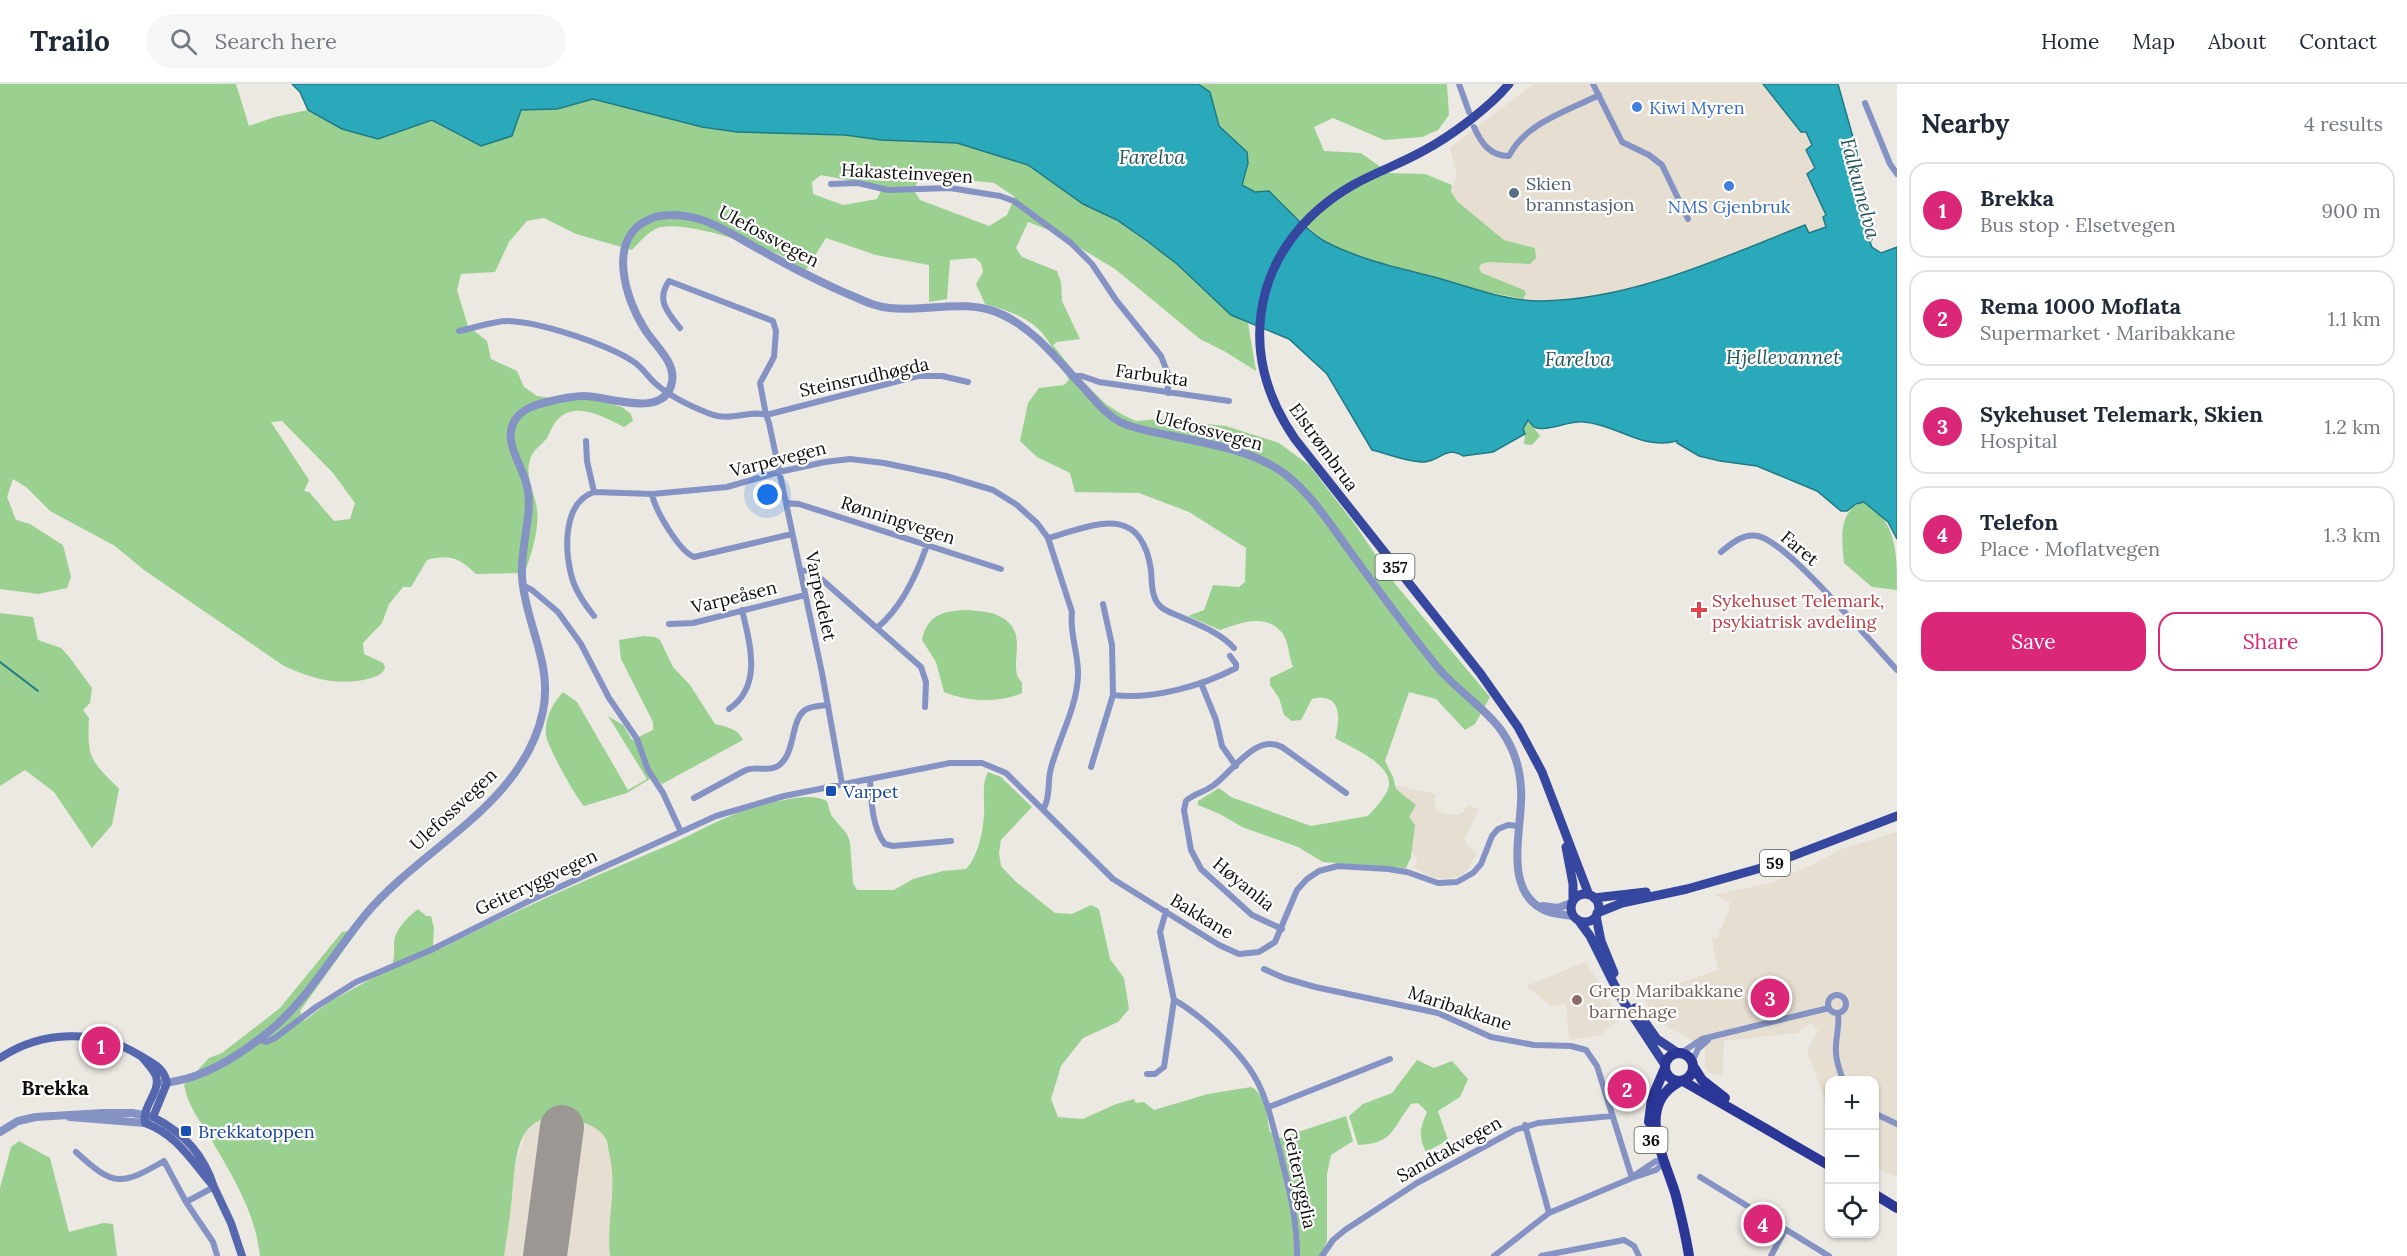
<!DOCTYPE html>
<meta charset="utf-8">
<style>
:root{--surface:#fff;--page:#f6f6f7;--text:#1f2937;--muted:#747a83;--line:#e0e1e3;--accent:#db2777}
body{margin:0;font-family:Lora,serif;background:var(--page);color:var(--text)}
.controls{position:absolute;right:18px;bottom:18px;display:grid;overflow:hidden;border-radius:12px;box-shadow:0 2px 4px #0004}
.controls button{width:54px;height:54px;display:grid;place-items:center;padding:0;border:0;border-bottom:2px solid var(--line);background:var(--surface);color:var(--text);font:30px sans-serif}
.you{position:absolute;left:768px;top:411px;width:21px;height:21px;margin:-15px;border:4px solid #fff;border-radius:50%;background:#1a73e8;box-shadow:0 0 0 9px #1a73e833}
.badge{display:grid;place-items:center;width:39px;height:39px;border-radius:50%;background:var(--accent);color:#fff;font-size:20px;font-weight:700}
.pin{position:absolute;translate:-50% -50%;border:3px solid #fff;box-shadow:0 2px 6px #0006}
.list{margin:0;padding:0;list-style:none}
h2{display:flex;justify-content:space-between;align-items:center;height:78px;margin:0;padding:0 24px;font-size:26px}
h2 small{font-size:20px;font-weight:400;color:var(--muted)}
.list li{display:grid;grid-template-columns:39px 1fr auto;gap:18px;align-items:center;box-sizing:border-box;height:96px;margin:0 12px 12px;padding:0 12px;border:2px solid var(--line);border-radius:18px}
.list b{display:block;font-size:22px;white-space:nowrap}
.list p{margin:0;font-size:20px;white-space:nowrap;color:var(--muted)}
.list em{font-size:20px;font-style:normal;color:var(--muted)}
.actions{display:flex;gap:12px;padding:18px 24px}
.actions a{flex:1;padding:14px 0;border:2px solid var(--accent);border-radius:18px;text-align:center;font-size:21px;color:var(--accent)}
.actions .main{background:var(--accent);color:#fff}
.icon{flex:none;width:33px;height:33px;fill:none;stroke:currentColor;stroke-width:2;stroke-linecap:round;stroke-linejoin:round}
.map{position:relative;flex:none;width:1897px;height:1172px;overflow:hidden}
header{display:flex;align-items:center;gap:36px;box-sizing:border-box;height:84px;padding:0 30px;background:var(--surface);border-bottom:2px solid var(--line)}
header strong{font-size:28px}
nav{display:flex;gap:33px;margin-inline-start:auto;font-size:21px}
.search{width:420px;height:54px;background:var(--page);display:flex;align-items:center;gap:15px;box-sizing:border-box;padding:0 21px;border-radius:33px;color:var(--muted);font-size:22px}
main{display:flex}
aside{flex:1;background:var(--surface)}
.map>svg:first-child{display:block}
</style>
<header>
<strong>Trailo</strong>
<div class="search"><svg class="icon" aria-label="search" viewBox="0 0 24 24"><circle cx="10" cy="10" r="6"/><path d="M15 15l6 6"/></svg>Search here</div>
<nav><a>Home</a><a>Map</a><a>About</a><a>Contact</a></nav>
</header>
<main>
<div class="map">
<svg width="1897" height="1172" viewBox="0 0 1897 1172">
<rect width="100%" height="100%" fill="#ece8e2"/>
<!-- built -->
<path fill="#e6ded1" d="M1533,0h230l38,48h5l6,14 3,22 -7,6 18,42 1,11 -18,6 -4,-8 -150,57 -23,5 -30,7 -37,5 -25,2 -17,-2 3,-5 -3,-4 -41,-17 -3,-4 2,-5 7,-2 42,2 6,-6 1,-7 -2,-3 -31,-8 -46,-38 -7,-10 6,-17 -7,-27z
M1394,701l42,9 -2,11 8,8 15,2 6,-3 5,-7 11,4 -14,29 1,6 11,10 -11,18 -8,5 -15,2 -12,-2 -19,-10 4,-2 1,-6 -10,-16z
M1897,748v345l-22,-10 -1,-87h-44l-1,22 -6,-7 -16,-44 11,-21 -7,-7 -14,10 -73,8 -1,33 -5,2 -7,-2 -6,-7v-20l-3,2 -13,-11 -21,-10 -21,-23 -8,-16 16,2 63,-21 -7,-33 6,2 12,-29 1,-8 -15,-7 59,-13 48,-22 16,-10z
M1585,878l23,34 10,25 -18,14 -31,5 -3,-36 -15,2 -25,-20z
M597,1019l55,153h-148l10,-87 15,-49z"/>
<!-- green -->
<path fill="#9bd190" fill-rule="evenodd" d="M0,0h236l13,42 26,-9 33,-7 34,19 65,-2 25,-7 23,12 57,4 9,-26 36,-1 36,-10 109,28 35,5 108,3 36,5 76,3 71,22 55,39 34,16 60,44 54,51 17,8 8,48 -32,-20 -24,-12 -85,-70 -61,-37 -26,-10 -12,26 6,9 35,14 4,11 1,19 18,38 -23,3 -4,3 27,34 26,25 17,11 13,6 24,-2 66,7 53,17 30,22 45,58 42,62 94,112 -15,27 -10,6 -29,-31 -27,-7 -24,69 8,16 3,12 20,16 -7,12 6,8 -4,32 -5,11 -83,-6 -25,-15 -56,-20 -22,-13 -22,-9v-4l21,-13 12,9 80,29 57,-10c6,-7 20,-21 21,-31 2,-22 -39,-38 -54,-47 6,-20 6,-46 -23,-39l-11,21 -9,1 -8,-6 -5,-17 -9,-13v-7l23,-11c-4,-9 -4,-24 -10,-33 -16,-22 -43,-11 -63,-4l-32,-14 16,-6 9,-25 26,2 6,-5 1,-34 -57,-36 -50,-19 -64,-1 -5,-19 -33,-16 -17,-16 8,-38 11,-15 25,-3 5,-5c-8,-14 -15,-33 -26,-46 -13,-16 -38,-25 -58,-30l-9,-20 7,-12 -2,-9 -6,-5 -25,2 -3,39 -18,3v-37l-53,-10 -50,-17 -20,32c-11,-6 -21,-14 -33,-18 -25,-10 -86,-30 -112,-25 -12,3 -21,15 -29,23l-56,-16 -32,-16 -17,3 -18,21 -14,30 -34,2 -4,16 11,36 19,15 4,18 26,12 7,16 13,9 28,4 28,-1 29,8 9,7 2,7 -9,6c-18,-9 -47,-26 -65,-9 -6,5 -8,13 -12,20 -8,10 -15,11 -18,26 -3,13 6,31 8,45 2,23 -5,42 -12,64l-49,1c-17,-16 -26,-20 -49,-14l-16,27h-8l-14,17 -7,19 -19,20 1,11 19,9 2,4c-2,7 -7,9 -14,11 -30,9 -59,1 -87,-12l-140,-96 -29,-24 -65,-35 -24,-24 -13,-8 -6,18 9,23 14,4 33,21 8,32 -4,11 -29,6 -38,-5zM821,91l62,12 -6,12 -34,6 -30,-11 -1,-12zM923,91l71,8 21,14 -8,18 -18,11 -69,-26 -7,-11zM282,337l51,52 22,30 -5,16 -16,2 -25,-29 -5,-1 5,-11 -38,-58z
M1198,0h249l2,31 -11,15 -16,7 -38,3 -51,-22 -19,9 10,24 37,2 28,20 36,1 27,11 -1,7 7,10 46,38 31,8 1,10 -6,6 -42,-2 -7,2 -2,4 3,5 42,17 2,4 -3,5 -41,-8 -124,-35 -33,-14 -28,-25 -55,-32 6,-22 -1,-11 -28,-26 -9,-34z
M1528,336l12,16 -8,9 -8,-1 1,-10 -2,-5z
M1864,418c33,19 33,51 33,88l-25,-3 -28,-24c-2,-23 -7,-53 20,-61z
M966,526c10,1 23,1 33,6 34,16 6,52 23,66v11c-22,10 -55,9 -78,-1l-8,-30 -14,-22c5,-25 21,-29 44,-30z
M0,529l33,4 5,23 23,8 9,10 22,30 -2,15 -7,7 6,8c-2,42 2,42 30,71l-7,36 -20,23 -38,-56 -29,-22 -25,16z
M644,552l11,1 5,3 13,27 17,18 25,39c11,3 23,4 28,16l-81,44 -9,-7 -26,16 -43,13c-9,-10 -37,-60 -38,-71 -2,-16 7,-32 17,-43l14,10 51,88 19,-11 -39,-63 15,9 9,15 21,-10v-8l-32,-63 -2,-19z
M988,688l13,5 31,30 -31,33 -2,13 2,13 14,15 40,32 17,1 19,-9 8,4 11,50 14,19 5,31 -11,13 -35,16 -22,28 -10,33 7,18 25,2 33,-15 18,-5 2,4 8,-1 10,8 54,-16 43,-7c14,6 16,31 19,45l10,6 66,-22 7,25 -22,14 -4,19v67l-5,13 1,2h-713c-4,-35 8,-67 -1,-104 -1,-4 -1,-10 -3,-13 -8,-14 -24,-17 -39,-20 -53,-10 -51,42 -55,78 -2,20 -5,39 -8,59h-244c-5,-46 -29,-82 -52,-122 -11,-18 -19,-27 -24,-49l25,-27 13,-5 58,-45 62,-76 16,-2 -58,81 4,10 25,-19 62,-34c4,-9 3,-15 3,-24 0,-14 14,-27 24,-35l8,7h5l3,12 -1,17 3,4h4c73,-38 148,-70 224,-102 27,-11 52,-27 79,-36 22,-6 64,-21 84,-10l4,14 16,19 3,8 3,41 4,7h37l19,-11 30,-8 23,-2c12,-13 17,-37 18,-54 1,-15 -3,-30 4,-43z
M1417,976l17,8 18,-7 16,18 -8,18 -22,14 10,29 -22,12c-8,-16 -6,-24 1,-40l-9,-9 -7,1c-20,26 -17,39 -53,41l-9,-29 14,-12 29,-11z
M19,1057l31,17 19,74 34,-9 10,1 4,32h-117v-68l11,-41z"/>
<!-- water -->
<path fill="#29a9ba" stroke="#217a86" stroke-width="1.5" d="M292,0h906l12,8 9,34 28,26 1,11 -6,22 13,7 14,-1c15,15 40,42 57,51 33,17 69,25 104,34 36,9 72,25 110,25 92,-1 181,-43 265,-76l4,8 17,-6 -3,-10 3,-2 -19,-41 8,-6 -9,-18 6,-5 -6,-13h-5l-38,-48h75l18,64 16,91 -2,3 2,5 9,6 16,-6v292l-9,-17 -24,-20 -8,2 -9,7h-6l-24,-20 -60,-25 -37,-5 -21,-5 -22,-13v-2c-37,9 -58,-16 -93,-19 -13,-2 -41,11 -50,5 -2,-2 -4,-5 -6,-7l-5,9 2,5 -32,18 -30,4c-16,-11 -23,5 -39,6 -17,0 -35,-8 -52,-12l-45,-76 -38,-35 -58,-24 -54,-51 -30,-23 -30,-21 -34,-16 -55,-39 -71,-22 -76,-3 -36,-5 -108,-3 -35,-5 -109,-28 -36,10 -36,1 -9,26 -31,10 -49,-26 -54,19 -36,-10 -34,-19 -8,-18z"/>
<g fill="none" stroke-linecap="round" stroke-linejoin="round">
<!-- stream -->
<path stroke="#217a86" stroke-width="2" d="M0,578l38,29"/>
<!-- taxiway -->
<path stroke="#9b9894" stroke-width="16" d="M553,1108l9,-13 5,-37 -3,-7 -5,-2 -8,2 -3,7 9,19"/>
<!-- runway -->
<path stroke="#9b9894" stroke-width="44" d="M545,1172l17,-129"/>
<!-- minor -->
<path stroke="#8493c4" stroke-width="6" d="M1459,0l10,28
M1593,0l29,58 27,13 13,10 26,54
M1865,19l25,61 7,10
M1474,43c7,16 16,29 35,29 16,-33 59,-45 90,-61
M831,100l27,-1 30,7 62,-2 50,8 14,5 57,42 21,21 24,36 45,56 7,18v19
M680,244c-13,-16 -24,-28 -11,-47l104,40 3,10 -2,26 -14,26 6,32 152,-39h24l26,6
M459,247c16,-3 33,-10 49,-10 32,1 99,23 126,41 8,5 14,15 22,22 15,13 34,22 52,29 22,10 42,-4 58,2l3,8 53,250 20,111
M1072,292h10l17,6 130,19
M586,357l1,20 7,31
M652,410c3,16 27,57 42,63l98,-23
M786,419l13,1 202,65
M1048,454c46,-13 93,-36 103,32 1,11 0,26 8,35 5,6 13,8 20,11 20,9 40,16 55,32
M1721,468c11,-9 22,-19 37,-16 31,7 113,107 139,134
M800,486l9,1 10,6 102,90 5,15 -1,25
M522,501l10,5 26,22 23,32 28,54 28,41 11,31 15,23 18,39
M594,532c-8,-10 -15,-20 -20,-32 -10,-27 -13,-81 20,-92l58,2 75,-7 52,-15 46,-10 25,-3 34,4 62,13 47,14 24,15 20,18 11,15 24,74c-3,21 7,42 6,64 -1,31 -19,62 -27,92 -4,14 0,27 -7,40
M669,540l24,-1 112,-28
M878,543c24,-20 39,-53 49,-82
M1201,599l15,37 6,26 14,20
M1113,611c38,5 89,-9 123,-27v-4l-6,-8
M729,625c34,-23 21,-66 13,-99
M1091,683l22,-72 -1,-50 -9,-41
M870,695c1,20 2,49 15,65l8,2 58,-5
M694,714l52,-28c11,-4 22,2 32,-4 18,-12 12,-45 27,-56 6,-4 16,-4 23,-5
M1282,845l-30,-14 -51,-46 -10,-19 -7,-40 2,-9c7,-7 19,-9 28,-16 19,-14 42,-52 68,-38l64,46
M1264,885l20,9 31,9 123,26 53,24 43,8 37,1 15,4 11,16 35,112
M1828 920a9 9 0 1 1 18 0a9 9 0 1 1-18 0Z
M1174,916c14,7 25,17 37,27 51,45 54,67 70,130 9,36 16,62 16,99
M1838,929c2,14 -3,25 -2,39 0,10 4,19 7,28
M260,955l6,3 9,-4 41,-31 40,-25 75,-32 100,-50 185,-84 68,-20 166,-33h32l24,10 107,106 106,66 20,9 20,-2 16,-10 22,-52 10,-11 12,-8 19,-5 50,3 19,3 31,11 19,-1 16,-9 8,-9 11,-28 6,-7 10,-4 12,1
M1681,969l21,-14 127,-31
M1692,978l6,-13 10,-9
M1147,990h8l9,-7 10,-67 -14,-68 6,-21
M1269,1023l121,-48
M1874,1029l23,11
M1525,1041l24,88
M76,1068c38,35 45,34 88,9l22,41 27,40 4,13
M1635,1091l21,-14 8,1
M1700,1093l129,79
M186,1118l28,-15
M1322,1172l11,-16 12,-10 72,-47 98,-53 23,-7 74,-7
M1494,1172l55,-43 83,-35 24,-8 8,-8
M1541,1172l83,-16 10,6 5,10
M1771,1172l14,-26"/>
<!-- tertiary -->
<path stroke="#8493c4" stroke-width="8" d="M1543,822l15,2 13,-5
M162,999c36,-2 72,-24 100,-46 43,-32 70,-82 104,-123 56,-67 158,-110 177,-203 10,-48 -18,-88 -21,-134 -2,-29 10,-59 6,-86 -3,-24 -27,-48 -13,-71 7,-11 20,-15 32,-18 12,-3 24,-6 37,-6 24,0 81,24 88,-14 4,-21 -19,-38 -28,-54 -19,-30 -38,-91 6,-109 15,-6 34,-4 49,0 20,6 38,18 56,28 33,18 65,36 100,50 11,5 22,10 35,11 36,4 76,-10 111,6 34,15 58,48 83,74 11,12 21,26 36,34 15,7 32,10 48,13 40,9 83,14 117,39 26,20 45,50 64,76 29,40 59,81 90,119 19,22 45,38 62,61 12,17 19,37 20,58 3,38 -22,106 28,124 2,1 22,4 24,4
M70,1033l75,6 4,-4
M0,1048l18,-11 18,-4 67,-4h29l18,3"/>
<!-- secondary -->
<path stroke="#5568af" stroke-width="8" d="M0,974c42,-28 97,-29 139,-3 13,8 25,12 28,28l-14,34c30,15 51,38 61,70 -22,-25 -36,-52 -69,-64 -3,-18 16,-31 11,-47 -3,-7 -10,-14 -15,-20
M214,1103l17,36 11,33"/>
<!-- primary -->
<path stroke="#36479f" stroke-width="9" d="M1509,0c-19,23 -59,53 -86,67 -23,13 -47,21 -70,34 -49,28 -85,73 -92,129 -6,46 8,87 34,125l185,234 38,54 24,45 47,123
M1566,763l7,37v17
M1571 824a14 14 0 1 1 28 0a14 14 0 1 1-28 0Z
M1594,814l52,-6
M1597,829l25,-10 65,-14 74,-21 136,-52
M1596,832l5,25 13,32
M1579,837l11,15 31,62 44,67
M1635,924l22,31 21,14"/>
<!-- trunk -->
<path stroke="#2b3797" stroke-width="10" d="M1665 983a14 14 0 1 1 28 0a14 14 0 1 1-28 0Z
M1693,982l9,14 23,18
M1683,997l147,85
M1679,998c-45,24 -13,79 -3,114 5,20 10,40 13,60
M1649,1038l3,-24 13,-30
M1874,1110l23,14"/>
</g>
<!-- markers -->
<g fill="#3f7fe0" stroke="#fff" stroke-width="2">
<circle cx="1637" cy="23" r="6"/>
<circle cx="1729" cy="102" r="6"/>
</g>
<circle fill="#5c6f8a" stroke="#fff" stroke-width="2" cx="1514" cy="109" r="6"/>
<path fill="#e0444e" stroke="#fff" stroke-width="2" d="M1696 517h6v6h6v6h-6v6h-6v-6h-6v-6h6z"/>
<g fill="#1a4fb4" stroke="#fff" stroke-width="2">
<rect x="825" y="701" width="12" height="12" rx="3"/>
<rect x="180" y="1041" width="12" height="12" rx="3"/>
</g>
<circle fill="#8d6e63" stroke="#fff" stroke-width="2" cx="1577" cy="916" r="6"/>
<g text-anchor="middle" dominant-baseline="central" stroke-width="4.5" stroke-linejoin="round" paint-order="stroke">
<!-- shield labels -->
<g fill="#fff" stroke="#575655" stroke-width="1.5">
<rect x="1375.5" y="470" width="39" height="26" rx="4.5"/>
<rect x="1760" y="766" width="30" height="26" rx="4.5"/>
<rect x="1634.5" y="1043" width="33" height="26" rx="4.5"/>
</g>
<g font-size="16" font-weight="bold" fill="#0f0e0c">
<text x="1395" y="483">357</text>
<text x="1775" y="779">59</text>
<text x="1651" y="1056">36</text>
</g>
<!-- shop labels -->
<g font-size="18" fill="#366cbe" stroke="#fff" text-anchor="start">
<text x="1649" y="23">Kiwi Myren</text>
<text x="1729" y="122" text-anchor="middle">NMS Gjenbruk</text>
</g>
<!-- street labels -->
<g font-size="18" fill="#0f0e0c" stroke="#fff">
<text transform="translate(907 89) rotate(3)">Hakasteinvegen</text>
<text transform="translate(769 152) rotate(28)">Ulefossvegen</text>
<text transform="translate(1152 291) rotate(8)">Farbukta</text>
<text transform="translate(864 293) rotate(-12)">Steinsrudhøgda</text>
<text transform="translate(1209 346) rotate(15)">Ulefossvegen</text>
<text transform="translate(1324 363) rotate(54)">Elstrømbrua</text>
<text transform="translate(778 375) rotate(-14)">Varpevegen</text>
<text transform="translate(898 436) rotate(18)">Rønningvegen</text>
<text transform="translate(1800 464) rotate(40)">Faret</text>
<text transform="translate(821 512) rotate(78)">Varpedelet</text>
<text transform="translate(734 513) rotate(-14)">Varpeåsen</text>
<text transform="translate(453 725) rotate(-43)">Ulefossvegen</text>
<text transform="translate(536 798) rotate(-25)">Geiteryggvegen</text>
<text transform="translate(1244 800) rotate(39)">Høyanlia</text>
<text transform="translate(1202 832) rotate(31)">Bakkane</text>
<text transform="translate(1460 924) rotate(18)">Maribakkane</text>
<text transform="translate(1449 1065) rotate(-29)">Sandtakvegen</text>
<text transform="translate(1300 1094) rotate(78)">Geiterygglia</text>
</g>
<!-- service labels -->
<g font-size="18" fill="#4e5e75" stroke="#fff" text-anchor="start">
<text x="1526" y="99">Skien<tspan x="1526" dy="21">brannstasjon</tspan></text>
</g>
<!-- health labels -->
<g font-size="18" fill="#be3a42" stroke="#fff" text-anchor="start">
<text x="1712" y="516">Sykehuset Telemark,<tspan x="1712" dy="21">psykiatrisk avdeling</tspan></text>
</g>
<!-- transit labels -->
<g font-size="18" fill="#164399" stroke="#fff" text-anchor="start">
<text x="843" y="707">Varpet</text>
<text x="198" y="1047">Brekkatoppen</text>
</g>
<!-- education labels -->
<g font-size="18" fill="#785e54" stroke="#fff" text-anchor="start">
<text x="1589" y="906">Grep Maribakkane<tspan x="1589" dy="21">barnehage</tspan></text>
</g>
<!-- water labels -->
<g font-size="20" font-style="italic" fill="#22555c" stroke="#fff">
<text x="1152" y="72">Farelva</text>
<text transform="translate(1861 104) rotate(75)">Falkumelva</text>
<text x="1783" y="272">Hjellevannet</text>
<text x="1578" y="274">Farelva</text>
</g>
<!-- neighbourhood labels -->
<g font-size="20" font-weight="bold" fill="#0f0e0c" stroke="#fff">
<text x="55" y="1003">Brekka</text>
</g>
</g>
</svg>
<div class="controls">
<button>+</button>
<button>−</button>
<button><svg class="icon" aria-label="locate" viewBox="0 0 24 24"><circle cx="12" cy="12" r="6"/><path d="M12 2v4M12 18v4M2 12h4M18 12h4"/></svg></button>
</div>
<div class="you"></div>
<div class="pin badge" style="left:101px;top:962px">1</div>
<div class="pin badge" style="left:1627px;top:1005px">2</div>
<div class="pin badge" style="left:1770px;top:914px">3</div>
<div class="pin badge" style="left:1763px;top:1140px">4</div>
</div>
<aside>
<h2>Nearby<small>4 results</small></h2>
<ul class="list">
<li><span class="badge">1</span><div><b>Brekka</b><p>Bus stop · Elsetvegen</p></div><em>900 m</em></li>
<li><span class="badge">2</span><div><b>Rema 1000 Moflata</b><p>Supermarket · Maribakkane</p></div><em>1.1 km</em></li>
<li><span class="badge">3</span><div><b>Sykehuset Telemark, Skien</b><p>Hospital</p></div><em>1.2 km</em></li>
<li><span class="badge">4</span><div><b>Telefon</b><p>Place · Moflatvegen</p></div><em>1.3 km</em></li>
</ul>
<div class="actions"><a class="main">Save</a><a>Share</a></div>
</aside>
</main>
